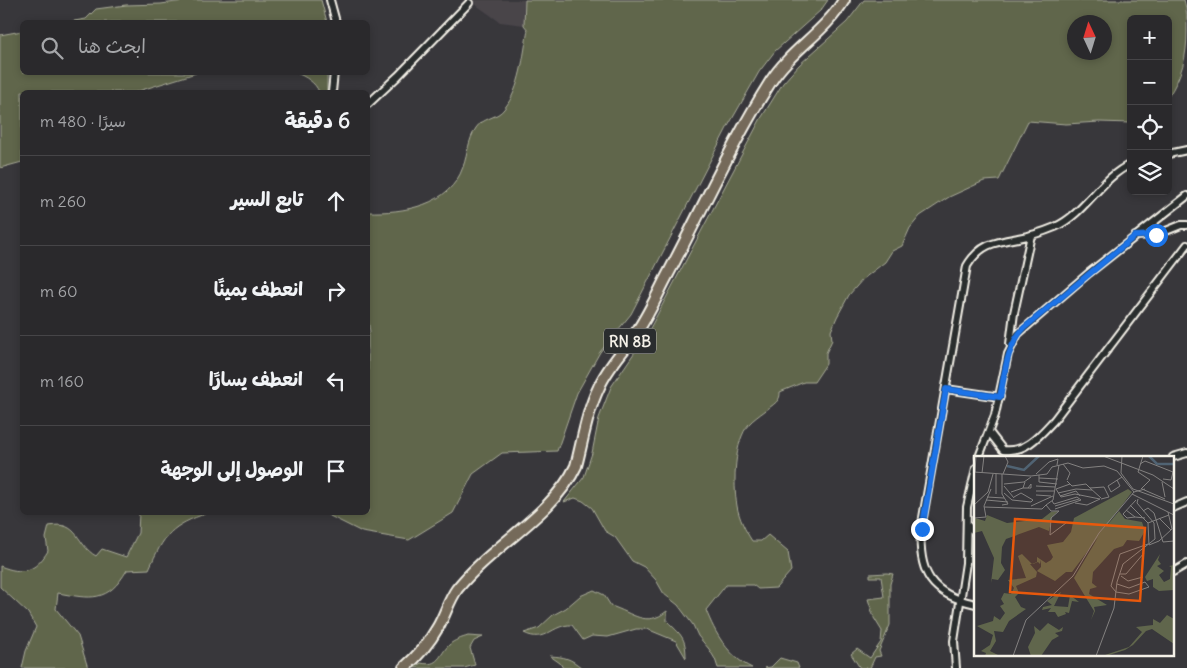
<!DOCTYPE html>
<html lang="ar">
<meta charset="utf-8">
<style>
:root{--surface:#2a292c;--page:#363538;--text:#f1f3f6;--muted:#a5a6a9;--line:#464548}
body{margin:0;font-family:Delius,"Playpen Sans Arabic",sans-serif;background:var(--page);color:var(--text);direction:rtl}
.controls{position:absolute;right:15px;top:15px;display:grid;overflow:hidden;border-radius:8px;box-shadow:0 2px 8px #0003}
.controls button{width:45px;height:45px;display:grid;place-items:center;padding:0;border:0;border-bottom:1px solid var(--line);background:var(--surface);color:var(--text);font:25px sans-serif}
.compass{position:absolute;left:1067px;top:15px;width:45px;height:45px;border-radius:50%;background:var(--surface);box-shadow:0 2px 8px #0003;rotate:356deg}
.stop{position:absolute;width:15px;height:15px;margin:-11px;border:4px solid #1a73e8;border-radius:50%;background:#fff}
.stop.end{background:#1a73e8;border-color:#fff;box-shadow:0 1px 5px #0008}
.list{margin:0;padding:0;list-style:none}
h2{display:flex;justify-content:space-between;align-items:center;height:65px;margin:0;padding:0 20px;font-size:21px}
h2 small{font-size:16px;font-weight:400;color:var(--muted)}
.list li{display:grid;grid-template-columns:32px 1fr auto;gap:15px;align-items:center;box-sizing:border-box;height:90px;padding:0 20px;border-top:1px solid var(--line)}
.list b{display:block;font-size:19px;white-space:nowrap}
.list em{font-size:16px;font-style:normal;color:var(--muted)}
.icon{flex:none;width:28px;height:28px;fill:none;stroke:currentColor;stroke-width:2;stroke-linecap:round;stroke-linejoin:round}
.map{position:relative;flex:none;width:1187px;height:668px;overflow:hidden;direction:ltr}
.search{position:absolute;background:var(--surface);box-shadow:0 2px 8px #0003;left:20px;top:20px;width:350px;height:55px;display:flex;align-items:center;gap:12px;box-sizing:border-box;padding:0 18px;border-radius:8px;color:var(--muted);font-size:19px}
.panel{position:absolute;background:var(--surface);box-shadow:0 2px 8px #0003;left:20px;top:90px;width:350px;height:425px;border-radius:8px;direction:rtl}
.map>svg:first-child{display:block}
</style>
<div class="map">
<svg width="1187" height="668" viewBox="0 0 1187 668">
<rect width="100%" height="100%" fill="#38373b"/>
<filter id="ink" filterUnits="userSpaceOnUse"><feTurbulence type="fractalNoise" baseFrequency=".02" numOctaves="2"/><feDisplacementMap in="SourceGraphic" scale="10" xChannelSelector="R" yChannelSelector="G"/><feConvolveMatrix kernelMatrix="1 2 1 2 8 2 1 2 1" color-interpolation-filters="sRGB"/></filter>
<g filter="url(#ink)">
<!-- built -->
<path fill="#48444a" d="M469,0h56l-1,25 -24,-3z"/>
<!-- green -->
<path fill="#60664c" stroke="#aaac9a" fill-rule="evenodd" d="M191,0h130l6,22h-259l18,-3 10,-10 30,-4 35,-1z
M525,0h303l-7,10 -46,41 -16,21 -32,56 -96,186 -31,38 -23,41 -20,58 -55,2 -29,21 -20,39 -44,27 -47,-8 -38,-19 44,-1v-177l2,-3 -2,-14v-106c35,1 82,-6 95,-45 5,-14 5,-27 13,-39 6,-10 22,-10 28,-19 17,-21 19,-54 24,-79l-4,-5z
M864,0h320c3,10 3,20 3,31 0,25 -5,45 -19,66v-78h-37v104l-32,-1 -33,2 -38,-3 -29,59 -15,1 -35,16 -29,19 -10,12 -8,18 -10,5 -7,11 -22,17 -14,16 -12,22 -6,14 1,9 -6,13v11l-12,18h-10l-24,10c0,3 0,5 -2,8 -3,5 -22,16 -29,24 -15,17 -16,60 -12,82 2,12 8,24 15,35h9l7,-6 20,17 3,19 -15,17 -18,1 -5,-4h-27l-20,25c9,24 23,47 46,58h-34l-3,-9 -6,-10 -11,-13 -5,-11 -15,-20 -14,-11 -8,-14 -12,-13 -12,-6 -17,-24 -10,-6 -13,-23 -9,-7 -8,-3 -11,4 20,-25 8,-24 7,-35 12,-31 36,-53 113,-214 23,-37 16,-18 48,-43zM1074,22h30v30h-30z
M22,31v41l174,1 -61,19h-113v70l-22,6v-133z
M296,73h31v19h-8c-3,-9 -14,-16 -23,-19z
M139,513h69c-37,12 -44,22 -59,56l-22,1c-19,33 -36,29 -69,23l-2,16 22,27 10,32h-66l4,-17 10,-24 -8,-14 -28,-26v-21c23,9 35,6 48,-15l-2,-13 3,-12c30,-6 27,19 47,30l6,-7 24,8 12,-24z
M887,573l6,1 -3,10v41l-11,26 2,5 -6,1 -5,11h-10l-9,-14 6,-5 13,9 11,-16 1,-11 -8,-13 -6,-19 16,-2 -3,-20h-11v-3z
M594,590l10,5 7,11c22,7 35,22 56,5v10c14,14 19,16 19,37l-10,-17 -29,-12h-11l-28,8 -16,-1 -9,4 -11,-15c-20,-1 -27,19 -48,8l15,-5 14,-13 13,-7 14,-12z
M468,636l15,1 -9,4 -4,7 5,17 -11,3h-50l7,-5c18,4 18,-8 28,-18 5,-5 13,-7 19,-9z
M550,656c15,1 20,2 32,12h-19l-3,-5z
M780,658l17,5 2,5h-34l6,-1z"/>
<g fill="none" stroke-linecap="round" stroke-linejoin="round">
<defs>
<path id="minor" d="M330,0l6,22
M332,92l2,-20
M368,104l30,-28 71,-73
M1168,154l19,-4
M1135,236l21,-1 25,-10h6
M1010,344l4,-31 17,-78
M946,389l54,8
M989,432l14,18c23,3 37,-15 51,-30l133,-175
M979,457l16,-42 13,-61 10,-20 71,-61 98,-77
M1173,457l14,-4
M1173,508l14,-6
M967,525l9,8
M1173,572l14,-8
M976,604c-45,-9 -58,-31 -55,-75l46,-263c13,-22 28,-24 51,-28 12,-2 25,-6 37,-11 31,-14 45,-49 76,-63
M956,668l-2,-27 12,-78 1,-56 9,-39"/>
<path id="primary" d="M404,668c14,-12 25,-25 34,-41 7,-12 11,-27 19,-38 33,-42 97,-75 119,-123 7,-27 11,-54 23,-79 8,-19 23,-34 34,-50 14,-18 23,-40 33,-59 35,-66 65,-134 105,-197 20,-31 54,-49 73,-81"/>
</defs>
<!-- minor casing -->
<use href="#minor" stroke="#f4f1e8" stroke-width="10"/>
<!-- primary casing -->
<use href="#primary" stroke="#f4f1e8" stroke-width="14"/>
<!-- minor -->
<use href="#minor" stroke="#2a2d2e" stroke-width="6"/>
<!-- primary -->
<use href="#primary" stroke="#746a5a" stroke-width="10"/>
</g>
</g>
<g fill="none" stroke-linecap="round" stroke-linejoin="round" filter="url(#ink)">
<!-- route -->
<path stroke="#1a73e8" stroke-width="6" d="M922,529l24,-140 54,8c5,-24 6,-50 24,-69l111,-92 21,-1"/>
</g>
<g text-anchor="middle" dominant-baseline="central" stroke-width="4" stroke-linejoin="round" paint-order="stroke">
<!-- shield labels -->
<rect fill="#2a2d2e" stroke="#b7b6b0" stroke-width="1" x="604" y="328.5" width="52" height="25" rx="4"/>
<g font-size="15" font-weight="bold" fill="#f4f1e8">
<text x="630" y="341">RN 8B</text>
</g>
</g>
<!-- overview -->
<g transform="translate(974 456)">
<rect width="200" height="200" fill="#38373b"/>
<path d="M154,33l4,3 -60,80h-6l-11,9 -18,-10 4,-4v-7l-1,4 -2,-2 -5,2h-3l7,8 -1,5 -20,9 3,7 -4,4 6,10 5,2 -17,12 -6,11 -9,-1 2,10 -6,10 10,5h-15l1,-3 -5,-2 9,-6 3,-10 -16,-9 16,-5 1,-5 6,4 5,-7 -5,-7 4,-2 -3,-5 3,-6 7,1 3,-6 -6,-8 18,-2 -8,-22 4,-2 10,10 5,-2v-5l9,6 5,-3 2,-3 -6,-12 16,-3 8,-10 3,-14zM84,55l-6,6 -3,14 -10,-4 -33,12 -4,8 -1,16 4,7 -7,10 -6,-1 -1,4 3,-25 -12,-27 -8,2 1,-15 10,3 2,-6 20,8 35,-4 9,-7zM145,55l6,8 17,3 3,9 -6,10 -12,-1 -4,6 -9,3 -21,23 -1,11 5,4 -7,2 -1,5 18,11 -13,2 1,4 -4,9 3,-9 -20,-33 26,-44zM186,98l-2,6 3,4 -4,2 7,5 -5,4 5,7 6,-3 1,-12 -2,-1 5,-1v25l-15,1 -6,-4v-8l-6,2 -2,-4zM87,136l-7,14 14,1 2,-12 9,7 -7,-1 -3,12 -4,-1 1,2 -8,3 -3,-5h-7l3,-4 -9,2 1,-3 9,-2 -5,-4zM193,159l7,4v25l-22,-15 -6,2 -13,14 -8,5 -19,6h-4l27,-9 13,-15 -6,-5 17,-2v-6l7,4zM74,167l11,7 4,-3 -1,4 -7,2 4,3 -7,4 -11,16h-10l-3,-9 7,-14 -1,-7 6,5z" fill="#60664c"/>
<path fill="none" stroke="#506373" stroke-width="2.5" d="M175,0l8,8h17M33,10l17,4 15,-14"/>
<path fill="none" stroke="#838180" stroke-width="1" d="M129,0l50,19 21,14M148,0l-1,17 12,16 41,15M89,8l7,9 -3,7M166,8l5,-3 28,11 -2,8 -8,-1M85,9l-6,35 -7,5 5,6h8l-8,7 -1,17 16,-12M0,16l57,4 16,-2 5,-7 16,-4 15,5 21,-2 13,5 17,21M1,16l1,-16M8,17l2,-17M29,18l5,-12 -3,-6M62,18l13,-12 9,-3 -1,6M65,19v7l18,2M65,22l19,1M143,24l3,6 -9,6 -3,-6 14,-9M93,25l5,5 14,-2 4,4M188,26l3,15M30,28l20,-2 7,-5M96,28l-14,5 5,8 14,-3 25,5M30,30l10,12M62,30l19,1M49,32h8v-4l-3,4M167,33l9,-9 -12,-8 5,-16M168,33l23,10M62,35h18M37,36l12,-4 2,-6M30,37l8,7 19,2 2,-2 -12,-7 -7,4M84,37l18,-4 16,1M22,38v-20M158,38l42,21M62,39l15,1M86,40l16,-5 4,5M13,41l17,1M127,42l-11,-10 14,-1 5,10 -8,2M12,44l22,2M78,45l2,3 23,-7 4,3 -26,9M101,47l12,2 13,-6M0,49l14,-13 5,-18M28,49l6,-1 -6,-10v-20M156,49l18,18 1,22 10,-4 13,-12 -4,-17M57,50l22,-10M81,50l24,-7M10,51l58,2 4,-4M152,54l9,7 10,1M169,55l5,-3 6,5 9,29 11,-1M161,61l-8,1 -4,-4 13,-14M0,62l12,-1 -2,-11 7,-17M185,62l12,12M174,67l21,-8M146,118h6l18,-21M147,120l7,5 15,-4M143,128l12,4 16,-6 4,5 -20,7 -13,-2 -5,-6 9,-32 28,-10M39,200l13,-36 47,-44 26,-43 35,-41 11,-3M122,200l18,-48 3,-26 6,-18 32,-25 -1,-16 -17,-20 1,-4"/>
<path fill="#e8590c" fill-opacity="0.15" stroke="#e8590c" stroke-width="2.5" d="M41,63l130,9 -5,73 -130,-9z"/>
<rect width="200" height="200" fill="none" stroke="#f4f1e8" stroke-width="2.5"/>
</g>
</svg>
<div class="controls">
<button>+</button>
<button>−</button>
<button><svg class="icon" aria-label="locate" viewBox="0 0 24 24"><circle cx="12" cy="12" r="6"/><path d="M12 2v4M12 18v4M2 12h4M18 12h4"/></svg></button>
<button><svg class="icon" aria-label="layers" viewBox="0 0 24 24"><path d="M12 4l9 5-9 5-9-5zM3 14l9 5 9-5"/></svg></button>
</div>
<svg class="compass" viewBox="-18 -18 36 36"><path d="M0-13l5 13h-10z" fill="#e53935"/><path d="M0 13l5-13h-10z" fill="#a5a6a9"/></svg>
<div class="stop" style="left:1156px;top:235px"></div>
<div class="stop end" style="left:922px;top:529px"></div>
<div class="search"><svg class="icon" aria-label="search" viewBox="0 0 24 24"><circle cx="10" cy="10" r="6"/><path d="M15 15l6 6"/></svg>ابحث هنا</div>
<section class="panel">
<h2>6 دقيقة<small>سيرًا · 480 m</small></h2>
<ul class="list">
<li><svg class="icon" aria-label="ahead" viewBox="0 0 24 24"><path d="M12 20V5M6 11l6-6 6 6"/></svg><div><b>تابع السير</b></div><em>260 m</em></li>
<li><svg class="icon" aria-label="right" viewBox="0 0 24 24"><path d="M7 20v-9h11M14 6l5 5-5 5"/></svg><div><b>انعطف يمينًا</b></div><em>60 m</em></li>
<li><svg class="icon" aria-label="left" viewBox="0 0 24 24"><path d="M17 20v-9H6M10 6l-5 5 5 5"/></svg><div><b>انعطف يسارًا</b></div><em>160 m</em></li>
<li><svg class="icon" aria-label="arrive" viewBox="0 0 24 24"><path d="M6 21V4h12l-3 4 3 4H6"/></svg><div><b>الوصول إلى الوجهة</b></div></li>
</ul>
</section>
</div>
